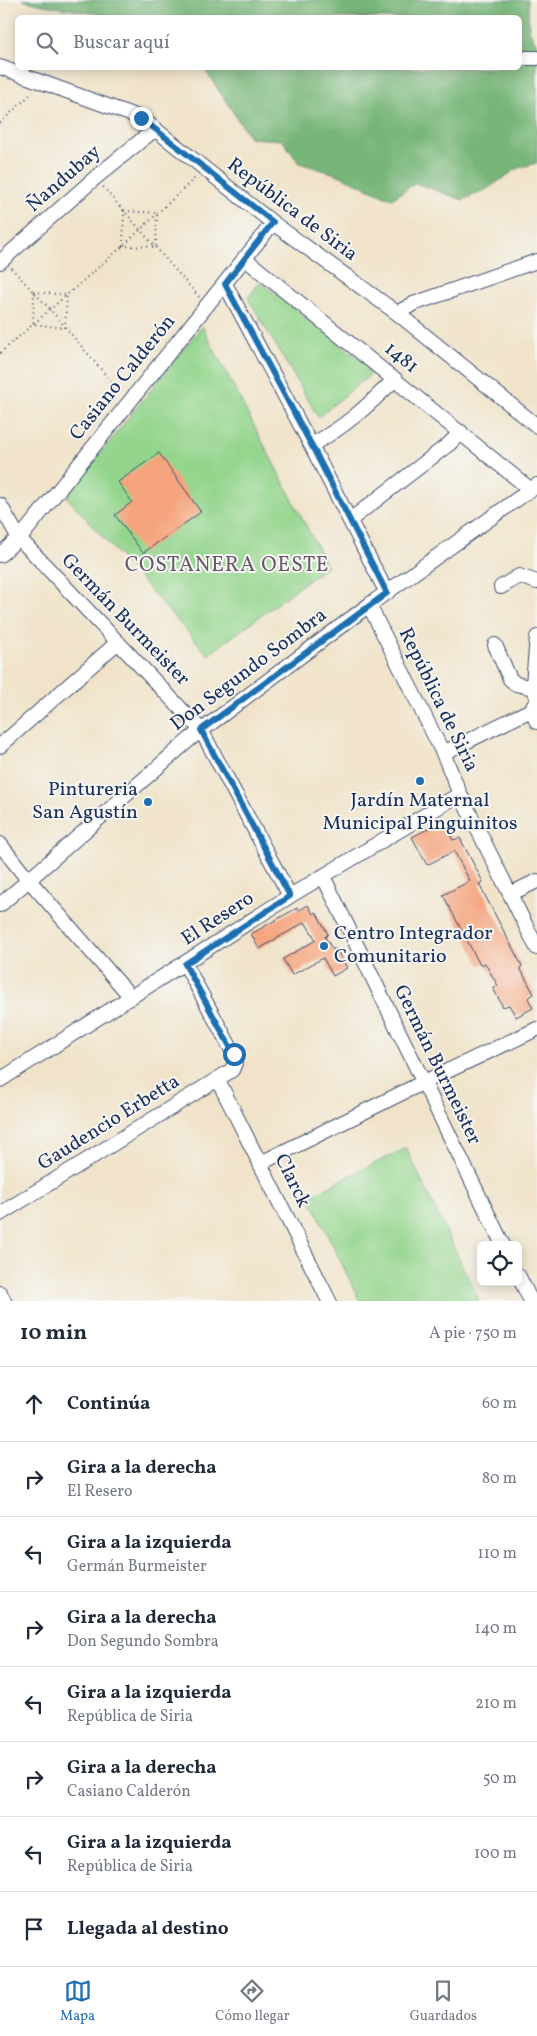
<!DOCTYPE html>
<html lang="es">
<meta charset="utf-8">
<style>
:root{--surface:#fff;--page:#f6f6f7;--text:#1f2937;--muted:#747a83;--line:#e0e1e3;--accent:#1f6fb2}
body{margin:0;font-family:Vollkorn,serif;background:var(--page);color:var(--text)}
.controls{position:absolute;right:15px;bottom:15px;display:grid;overflow:hidden;border-radius:8px;box-shadow:0 2px 12px #0003}
.controls button{width:45px;height:45px;display:grid;place-items:center;padding:0;border:0;border-bottom:1px solid var(--line);background:var(--surface);color:var(--text);font:25px sans-serif}
.stop{position:absolute;width:15px;height:15px;margin:-11px;border:4px solid #1f6fb2;border-radius:50%;background:#fff}
.stop.end{background:#1f6fb2;border-color:#fff;box-shadow:0 1px 5px #0008}
.list{margin:0;padding:0;list-style:none}
h2{display:flex;justify-content:space-between;align-items:center;height:65px;margin:0;padding:0 20px;font-size:21px}
h2 small{font-size:16px;font-weight:400;color:var(--muted)}
.list li{display:grid;grid-template-columns:32px 1fr auto;gap:15px;align-items:center;box-sizing:border-box;height:75px;padding:0 20px;border-top:1px solid var(--line)}
.list b{display:block;font-size:19px;white-space:nowrap}
.list p{margin:0;font-size:16px;white-space:nowrap;color:var(--muted)}
.list em{font-size:16px;font-style:normal;color:var(--muted)}
.icon{flex:none;width:28px;height:28px;fill:none;stroke:currentColor;stroke-width:2;stroke-linecap:round;stroke-linejoin:round}
.map{position:relative;flex:none;width:537px;height:1301px;overflow:hidden}
.search{position:absolute;background:var(--surface);box-shadow:0 2px 12px #0003;left:15px;right:15px;top:15px;height:55px;display:flex;align-items:center;gap:12px;box-sizing:border-box;padding:0 18px;border-radius:8px;color:var(--muted);font-size:19px}
.sheet{height:665px;background:var(--surface)}
nav{display:flex;justify-content:space-around;align-items:center;box-sizing:border-box;height:70px;border-top:1px solid var(--line);background:var(--surface);font-size:14px;color:var(--muted)}
nav a{display:grid;justify-items:center;gap:2px}
nav .on{color:var(--accent)}
.map>svg:first-child{display:block}
</style>
<div class="map">
<svg width="537" height="1301" viewBox="0 0 537 1301">
<rect width="100%" height="100%" fill="#f6f6f2"/>
<filter id="ink" filterUnits="userSpaceOnUse"><feTurbulence type="fractalNoise" baseFrequency=".02" numOctaves="2"/><feDisplacementMap in="SourceGraphic" scale="10" xChannelSelector="R" yChannelSelector="G"/><feConvolveMatrix kernelMatrix="1 2 1 2 8 2 1 2 1" color-interpolation-filters="sRGB"/></filter>
<filter id="wash" filterUnits="userSpaceOnUse"><feTurbulence type="fractalNoise" baseFrequency=".0096" numOctaves="4" result="noise"/><feDisplacementMap in="SourceGraphic" scale="20" xChannelSelector="R" yChannelSelector="G"/><feGaussianBlur stdDeviation="1.12" result="paint"/><feColorMatrix in="noise" values="0 0 0 0 0 0 0 0 0 0 0 0 0 0 0 0 0 1.4 0 .05"/><feComposite in="paint" operator="in"/></filter>
<g filter="url(#wash)">
<rect width="100%" height="100%" fill="#f0e3c9"/>
<!-- green -->
<path fill="#94d58d" stroke="#588276" d="M260,282l115,89 -57,46 -70,-119z
M202,326l125,240 -119,89 -142,-159z
M406,1148l73,152 -1,1h-118l-51,-105z"/>
<!-- forest -->
<path fill="#77b678" stroke="#49726b" d="M22,0h506l1,30 8,15v118l-19,5 -31,21 -24,11 -48,-17 -23,16 -56,-25 -37,-11 -17,-23 -32,-2 -46,-70h316v-50h-396l-82,-13z"/>
<g id="blocks">
<!-- building -->
<path fill="#f5a47e" d="M159,453l42,59 -58,41 -28,-38 17,-13 -14,-20z
M443,821l10,19 7,-2 23,44 -4,2 43,82 -2,2 14,26 -6,4 5,10 -17,9 -7,-12 -6,2 -10,-19 5,-2 -13,-23 -5,2 -37,-70 27,-14 -16,-30 -27,14 -15,-28z
M308,905l5,9 3,-2 12,22 -3,3 8,13 3,-1 11,19 -14,8 -10,-18 -31,17 -9,-16 33,-19 -11,-18 -46,27 -8,-15 46,-26 1,3z"/>
</g>
</g>
<g filter="url(#ink)">
<use href="#blocks" fill-opacity="0" stroke="#3b4a6e" stroke-width="1"/>
<g fill="none" stroke-linecap="round" stroke-linejoin="round">
<defs>
<path id="minor" d="M526,58h11
M0,67l141,51 132,105 124,90 140,113
M244,258l287,232
M0,262l95,-84 60,-49
M225,284l86,161 76,148
M397,313l16,-9 124,-43
M311,445c33,-17 58,-40 84,-66
M0,505l19,33 182,192 89,166
M350,520l99,-76 12,-12
M0,555l25,-23 248,-309
M501,587l18,-11 18,6
M369,605l74,148 17,41 77,154
M495,645l15,34 6,5 17,4
M536,695l-3,-11 4,-47
M531,710l6,12
M0,746l118,-104
M443,753l88,-43 6,-9
M0,844l21,27 110,126
M323,876l180,369
M510,894l27,-13
M0,905l190,-166 179,-134 168,-120
M0,1080l290,-184 170,-102
M218,1080l111,221
M261,1163l163,-81 113,-53
M0,1214l232,-144 3,-7 -1,-9 -49,-90
M518,1275l13,26
M0,1293l4,8"/>
</defs>
<!-- minor casing -->
<use href="#minor" stroke="#3b4a6e" stroke-width="16"/>
<!-- path -->
<path stroke="#3b4a6e" stroke-width="2" stroke-dasharray="1 4" stroke-linecap="butt" d="M0,123l33,-31
M103,187l96,110
M124,211l33,2 -1,34 -33,-1z
M11,268l39,41 70,83
M34,292l33,3 -2,33 -32,-4z
M0,353l123,-107 73,-69"/>
<!-- minor -->
<use href="#minor" stroke="#fff" stroke-width="14"/>
</g>
</g>
<g fill="none" stroke-linecap="round" stroke-linejoin="round" filter="url(#ink)">
<!-- route -->
<path stroke="#1f6fb2" stroke-width="6" d="M141,118l132,104 -48,62 87,162 75,147 -186,137 89,166 -105,68 49,90"/>
</g>
<!-- markers -->
<g fill="#1f6fb2" stroke="#f6f6f2" stroke-width="2">
<circle cx="420" cy="781" r="5"/>
<circle cx="148" cy="802" r="5"/>
<circle cx="324" cy="946" r="5"/>
</g>
<g text-anchor="middle" dominant-baseline="central" stroke-width="4" stroke-linejoin="round" paint-order="stroke">
<!-- street labels -->
<g font-size="20" fill="#1b2f5e" stroke="#f6f6f2">
<text transform="translate(64 179) rotate(-41)">Ñandubay</text>
<text transform="translate(292 210) rotate(37)">República de Siria</text>
<text transform="translate(401 358) rotate(39)">1481</text>
<text transform="translate(123 378) rotate(-51)">Casiano Calderón</text>
<text transform="translate(125 620) rotate(46)">Germán Burmeister</text>
<text transform="translate(249 670) rotate(-37)">Don Segundo Sombra</text>
<text transform="translate(438 700) rotate(64)">República de Siria</text>
<text transform="translate(218 919) rotate(-33)">El Resero</text>
<text transform="translate(437 1065) rotate(64)">Germán Burmeister</text>
<text transform="translate(109 1123) rotate(-32)">Gaudencio Erbetta</text>
<text transform="translate(292 1181) rotate(64)">Clarck</text>
</g>
<!-- poi labels -->
<g font-size="20" fill="#1b2f5e" stroke="#f6f6f2" text-anchor="end">
<text x="138" y="790">Pintureria<tspan x="138" dy="23">San Agustín</tspan></text>
<text x="420" y="801" text-anchor="middle">Jardín Maternal<tspan x="420" dy="23">Municipal Pinguinitos</tspan></text>
<text x="334" y="934" text-anchor="start">Centro Integrador<tspan x="334" dy="23">Comunitario</tspan></text>
</g>
<!-- neighbourhood labels -->
<g font-size="21" letter-spacing="1" fill="#675869" stroke="#f6f6f2">
<text x="227" y="565">COSTANERA OESTE</text>
</g>
</g>
</svg>
<div class="controls">
<button><svg class="icon" aria-label="locate" viewBox="0 0 24 24"><circle cx="12" cy="12" r="6"/><path d="M12 2v4M12 18v4M2 12h4M18 12h4"/></svg></button>
</div>
<div class="stop" style="left:234px;top:1054px"></div>
<div class="stop end" style="left:141px;top:118px"></div>
<div class="search"><svg class="icon" aria-label="search" viewBox="0 0 24 24"><circle cx="10" cy="10" r="6"/><path d="M15 15l6 6"/></svg>Buscar aquí</div>
</div>
<section class="sheet">
<h2>10 min<small>A pie · 750 m</small></h2>
<ul class="list">
<li><svg class="icon" aria-label="ahead" viewBox="0 0 24 24"><path d="M12 20V5M6 11l6-6 6 6"/></svg><div><b>Continúa</b></div><em>60 m</em></li>
<li><svg class="icon" aria-label="right" viewBox="0 0 24 24"><path d="M7 20v-9h11M14 6l5 5-5 5"/></svg><div><b>Gira a la derecha</b><p>El Resero</p></div><em>80 m</em></li>
<li><svg class="icon" aria-label="left" viewBox="0 0 24 24"><path d="M17 20v-9H6M10 6l-5 5 5 5"/></svg><div><b>Gira a la izquierda</b><p>Germán Burmeister</p></div><em>110 m</em></li>
<li><svg class="icon" aria-label="right" viewBox="0 0 24 24"><path d="M7 20v-9h11M14 6l5 5-5 5"/></svg><div><b>Gira a la derecha</b><p>Don Segundo Sombra</p></div><em>140 m</em></li>
<li><svg class="icon" aria-label="left" viewBox="0 0 24 24"><path d="M17 20v-9H6M10 6l-5 5 5 5"/></svg><div><b>Gira a la izquierda</b><p>República de Siria</p></div><em>210 m</em></li>
<li><svg class="icon" aria-label="right" viewBox="0 0 24 24"><path d="M7 20v-9h11M14 6l5 5-5 5"/></svg><div><b>Gira a la derecha</b><p>Casiano Calderón</p></div><em>50 m</em></li>
<li><svg class="icon" aria-label="left" viewBox="0 0 24 24"><path d="M17 20v-9H6M10 6l-5 5 5 5"/></svg><div><b>Gira a la izquierda</b><p>República de Siria</p></div><em>100 m</em></li>
<li><svg class="icon" aria-label="arrive" viewBox="0 0 24 24"><path d="M6 21V4h12l-3 4 3 4H6"/></svg><div><b>Llegada al destino</b></div></li>
</ul>
</section>
<nav>
<a class="on"><svg class="icon" aria-label="map" viewBox="0 0 24 24"><path d="M3 6l6-2 6 2 6-2v14l-6 2-6-2-6 2zM9 4v14M15 6v14"/></svg>Mapa</a>
<a><svg class="icon" aria-label="directions" viewBox="0 0 24 24"><path d="M12 3l9 9-9 9-9-9zM9 14v-3h6M13 9l2 2-2 2"/></svg>Cómo llegar</a>
<a><svg class="icon" aria-label="saved" viewBox="0 0 24 24"><path d="M7 4h10v16l-5-4-5 4z"/></svg>Guardados</a>
</nav>
